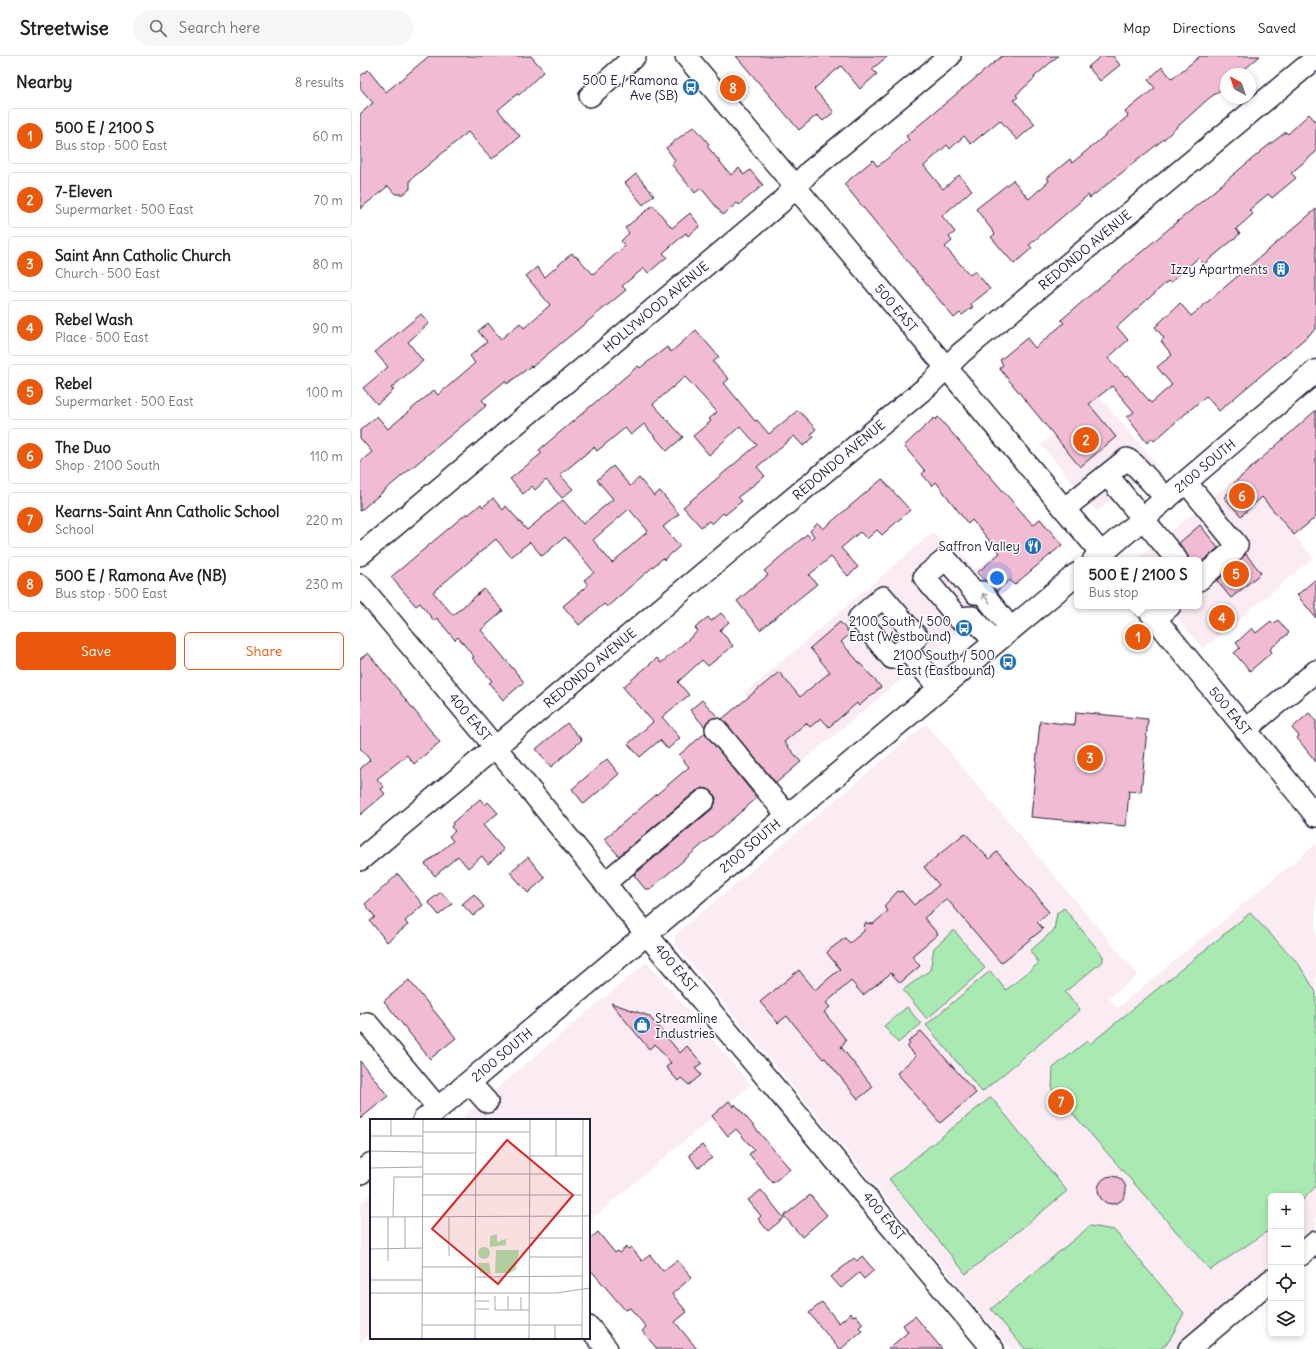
<!DOCTYPE html>
<meta charset="utf-8">
<style>
:root{--surface:#fff;--page:#f6f6f6;--text:#222;--muted:#767676;--line:#e0e0e0;--accent:#ea580c}
body{margin:0;font-family:Delius,sans-serif;background:var(--page);color:var(--text)}
.controls{position:absolute;right:12px;bottom:12px;display:grid;overflow:hidden;border-radius:6px;box-shadow:0 2px 6px #0003}
.controls button{width:36px;height:36px;display:grid;place-items:center;padding:0;border:0;border-bottom:1px solid var(--line);background:var(--surface);color:var(--text);font:20px sans-serif}
.compass{position:absolute;left:860px;top:12px;width:36px;height:36px;border-radius:50%;background:var(--surface);box-shadow:0 2px 6px #0003;rotate:320deg}
.you{position:absolute;left:637px;top:522px;width:14px;height:14px;margin:-10px;border:3px solid #fff;border-radius:50%;background:#1a73e8;box-shadow:0 0 0 6px #1a73e833}
.badge{display:grid;place-items:center;width:26px;height:26px;border-radius:50%;background:var(--accent);color:#fff;font-size:13px;font-weight:700}
.pin{position:absolute;translate:-50% -50%;border:2px solid #fff;box-shadow:0 1px 4px #0006}
.popup{position:absolute;left:714px;top:501px;width:128px;height:52px;box-sizing:border-box;display:grid;place-content:center;border-radius:6px;background:var(--surface);filter:drop-shadow(0 1px 3px #0005);font-size:13px;white-space:nowrap;color:var(--muted)}
.popup b{font-size:15px;color:var(--text)}
.popup::after{content:'';position:absolute;left:50%;top:100%;margin-left:-8px;border:8px solid transparent;border-top-color:var(--surface)}
.list{margin:0;padding:0;list-style:none}
h2{display:flex;justify-content:space-between;align-items:center;height:52px;margin:0;padding:0 16px;font-size:17px}
h2 small{font-size:13px;font-weight:400;color:var(--muted)}
.list li{display:grid;grid-template-columns:26px 1fr auto;gap:12px;align-items:center;box-sizing:border-box;height:56px;margin:0 8px 8px;padding:0 8px;border:1px solid var(--line);border-radius:6px}
.list b{display:block;font-size:15px;white-space:nowrap}
.list p{margin:0;font-size:13px;white-space:nowrap;color:var(--muted)}
.list em{font-size:13px;font-style:normal;color:var(--muted)}
.actions{display:flex;gap:8px;padding:12px 16px}
.actions a{flex:1;padding:9px 0;border:1px solid var(--accent);border-radius:6px;text-align:center;font-size:14px;color:var(--accent)}
.actions .main{background:var(--accent);color:#fff}
.icon{flex:none;width:22px;height:22px;fill:none;stroke:currentColor;stroke-width:2;stroke-linecap:round;stroke-linejoin:round}
.map{position:relative;flex:none;width:956px;height:1293px;overflow:hidden}
header{display:flex;align-items:center;gap:24px;box-sizing:border-box;height:56px;padding:0 20px;background:var(--surface);border-bottom:1px solid var(--line)}
header strong{font-size:19px}
nav{display:flex;gap:22px;margin-inline-start:auto;font-size:14px}
.search{width:280px;height:36px;background:var(--page);display:flex;align-items:center;gap:10px;box-sizing:border-box;padding:0 14px;border-radius:22px;color:var(--muted);font-size:15px}
main{display:flex}
aside{flex:1;background:var(--surface)}
.map>svg:first-child{display:block}
</style>
<header>
<strong>Streetwise</strong>
<div class="search"><svg class="icon" aria-label="search" viewBox="0 0 24 24"><circle cx="10" cy="10" r="6"/><path d="M15 15l6 6"/></svg>Search here</div>
<nav><a>Map</a><a>Directions</a><a>Saved</a></nav>
</header>
<main>
<aside>
<h2>Nearby<small>8 results</small></h2>
<ul class="list">
<li><span class="badge">1</span><div><b>500 E / 2100 S</b><p>Bus stop · 500 East</p></div><em>60 m</em></li>
<li><span class="badge">2</span><div><b>7-Eleven</b><p>Supermarket · 500 East</p></div><em>70 m</em></li>
<li><span class="badge">3</span><div><b>Saint Ann Catholic Church</b><p>Church · 500 East</p></div><em>80 m</em></li>
<li><span class="badge">4</span><div><b>Rebel Wash</b><p>Place · 500 East</p></div><em>90 m</em></li>
<li><span class="badge">5</span><div><b>Rebel</b><p>Supermarket · 500 East</p></div><em>100 m</em></li>
<li><span class="badge">6</span><div><b>The Duo</b><p>Shop · 2100 South</p></div><em>110 m</em></li>
<li><span class="badge">7</span><div><b>Kearns-Saint Ann Catholic School</b><p>School</p></div><em>220 m</em></li>
<li><span class="badge">8</span><div><b>500 E / Ramona Ave (NB)</b><p>Bus stop · 500 East</p></div><em>230 m</em></li>
</ul>
<div class="actions"><a class="main">Save</a><a>Share</a></div>
</aside>
<div class="map">
<svg width="956" height="1293" viewBox="0 0 956 1293">
<rect width="100%" height="100%" fill="#fff"/>
<filter id="ink" filterUnits="userSpaceOnUse"><feTurbulence type="fractalNoise" baseFrequency=".025" numOctaves="2"/><feDisplacementMap in="SourceGraphic" scale="8" xChannelSelector="R" yChannelSelector="G"/><feConvolveMatrix kernelMatrix="1 2 1 2 8 2 1 2 1" color-interpolation-filters="sRGB"/></filter>
<g filter="url(#ink)">
<!-- built -->
<path fill="#fbebf2" d="M739,340l58,68 -59,47h-2l-55,-66z
M882,417l71,85 -110,91 -36,-43h32v-46h-62z
M681,460l23,27 -262,219 -58,-68 189,-162 19,22 6,-5 18,21z
M566,668l212,251 -29,23 8,10 199,-164v385l-15,13v-46h-30v71l-97,82h-163l-337,-406 2,-9z
M287,906l104,123 -162,136v-101h-130z
M11,1138v140l-11,9v-139z"/>
<!-- green -->
<path fill="#a9eab3" stroke="#668677" d="M704,852l39,48v5l-38,31 15,18 -98,82 -56,-67 64,-54 16,19 33,-27 -9,-12 24,-21 3,-17z
M890,857l48,50 18,29v194l-15,16v-6h-30v33l-61,41 -158,-180 1,-22 34,-27 3,3z
M594,874l31,38 -58,51 -24,-29 27,-20 4,-22z
M547,951l14,17 -23,19 -14,-17z
M631,1041l76,94 -101,83 -77,-95z
M730,1170l24,4 70,83 -15,28 -9,8h-135l-34,-40z"/>
<!-- building -->
<path fill="#f1bbd4" stroke="#22223b" fill-rule="evenodd" d="M69,0h102l13,15 -25,24 -2,-1 -19,16 22,26 -28,23 -24,-27 -58,48v9l-7,5h-8l-7,-8 -28,23v-95l13,-11 -13,-15v-12l8,-6 18,22z
M376,0h152l-16,13 5,5 -17,15 -19,-23 -27,23 20,23 -11,9 -6,-6 -18,15z
M642,0h56l-24,21 1,1 -19,17 2,2 -4,3 21,24 -18,16 -17,-20 -29,24 -7,-8 -14,13 -3,-4 -23,21 19,23 16,-14 13,15 -30,26 13,16 -6,5 3,4 -7,6 25,28 5,-4 15,18 -19,15 2,3 -11,8 -2,-2 -6,5 -110,-134 29,-24 4,6 5,-3 27,-23 -3,-4z
M741,0h12l7,9 -20,16 -12,-14z
M840,0h60l-21,18h-13v12l-18,13 -44,40 -74,59 -2,-3 -34,29 -25,21 3,3 -18,16 -23,-27 4,-3 -19,-25 37,-29 16,19 20,-18 -2,-3 23,-19 2,4 56,-47 -3,-4 30,-24 -7,-8 14,-13 10,12z
M949,58l7,8v30l-25,21 5,5 -24,20 -4,-4 -19,16 4,4 -17,15 4,5 -36,30 -6,-6 -28,25 -2,-2 -51,46 11,13 -20,18 17,18 2,-1 24,28 21,-18 -15,-18 15,-12 -11,-14 3,-3 -9,-11 25,-24 11,13 125,-107v120l-97,82 -13,-15 -52,45 -2,-3 -5,5 -20,-26 7,-5 -22,-26 -23,18 27,33 -36,30 -81,-99 4,-3 -3,-5 27,-22 8,10 29,-25 -3,-3 41,-35 163,-137 21,-16 2,2z
M334,70l15,18 -2,2 24,29 8,-7 5,7 6,-5 13,15 -24,20 -2,-2 -14,12 -22,-27 -6,5 -23,-28 3,-5 -9,-12z
M276,118l18,21 -11,10 -18,-22z
M293,149l19,23 18,-15 10,13 -12,10 -2,-3 -23,20 4,4 -19,16 -4,-5 -22,18 4,4 -94,77 -1,-1 -24,18 -2,-3 -23,19 5,5 -127,106v-49l12,-10 -12,-14v-8l17,-14 11,13 46,-39 4,5 37,-32 -5,-7 17,-14 -9,-11 10,-8 13,16 19,-16 4,5 26,-23 -24,-29 11,-9 8,10 27,-24 3,4 1,-1 17,18 32,-28 -4,-5 8,-8 -4,-5z
M61,258l8,9 -21,19 15,19 -32,27 3,2 -17,14 -14,-16 25,-21 -13,-15z
M336,274l23,27 -6,5 16,17 -5,4 31,38 2,-1 12,14 29,-24 18,19 -5,5 3,3 -11,9 -9,-10 -37,31 8,9 -27,21 4,4 -17,14 -2,-2 -11,11 -3,-3 -8,6 -18,-20 74,-62 -17,-19 -31,29 -16,-19 18,-15 -2,-2 8,-7 -32,-35 -32,27 30,33 -16,14 -23,-27 -13,11 -6,-7 -28,23 -3,-4 -34,28 13,14 -11,9 -16,-18 -11,10 -3,-4 -9,8 -13,-15 32,-26 -3,-3 99,-84 2,2 27,-21 4,5z
M956,354v107l-22,18 -32,-38 -21,19 -17,-19 12,-11 -2,-3z
M578,361l95,108 7,-6 22,26 -48,40 -4,-5 -13,11 -20,-18 23,-20 -28,-33 -4,4 -32,-42 -4,4 -10,-12 3,-3 -21,-25 30,-28 1,2z
M253,410l17,20 9,-8 15,18 6,-5 19,23 -16,13 17,19 -16,14 -1,-2 -56,49 -3,-3 -25,21 -16,-19 25,-21 -4,-5 10,-8 -29,-35 -23,19 -12,-14 -19,15 -15,-18 -63,53 20,23 31,-26 19,22 -22,19 43,52 -21,18 -14,-17 3,-2 -20,-23 2,-1 -16,-20 -3,3 -18,-22 -3,3 -14,-18 -4,3 -25,-29 76,-64 1,2 13,-11 2,3 10,-9 10,12 3,-4 21,24 36,-30 20,24 30,-25 -16,-19zM269,453l19,22 -36,32 -19,-23z
M522,423l28,31 -28,25 -5,-5 -10,9 -7,-7 -19,16 17,19 -10,9 -17,-19 -22,18 8,9 -57,46 -23,-29 31,-26 -4,-4 43,-37 4,5 3,-3 -4,-5 8,-8 5,6z
M840,469l18,23 -19,16v-4h-10l-3,-7 -7,-10z
M886,498l15,19 -30,25 -14,-17z
M956,523v39l-19,-23z
M863,555l9,10 -14,11 -8,-9z
M361,557l8,9 -9,8 13,16 -25,20 -6,-6 -24,22 11,13 -27,22 18,21 -12,11 -8,-9 -20,17 -12,-13 25,-22 -30,-35 34,-29 4,5 37,-32 -3,-3 13,-11 3,4z
M918,564l11,13 -19,16 2,3 -22,19 -16,-18 6,-5 -4,-5 16,-15 4,5 15,-12 2,3z
M480,566l10,12 -9,8 40,45 -22,19 -2,-3 -28,24 -8,-9 -11,9 -4,-4 -22,19 17,20 -25,21 -54,-64 57,-47 21,25 30,-25 -20,-24z
M8,597l72,89 -26,22 -7,-9 -30,24 7,8 -3,2 4,5 -25,21v-46l10,-9 -10,-12v-89z
M342,644l16,17 -9,3 -4,7 -15,-17z
M716,656l72,7 -7,73 -12,-1 -3,35 -95,-9 9,-96 35,4z
M949,657l7,8v41l-19,-24 2,-2 -7,-8z
M207,667l15,17 -31,27 -15,-18z
M345,677l52,65 -107,91h-5l-11,-14 78,-66 3,-5 1,-6 -3,-5 -5,-4 -6,-1 -6,3 -77,65 -15,-17 85,-72 -10,-12z
M247,703l12,15 -35,30 -12,-15z
M120,743l5,6 3,-3 10,11 -15,12 21,25 -16,14 -6,-8 -14,12 -10,-12 -23,20 -10,-12 28,-23 -4,-5 6,-5 -4,-4 2,-3 -1,-1z
M605,777l24,26 8,-7 45,50 -1,1 8,9 -12,10 6,7 -42,34 -54,-64 -23,19 14,16 -26,22 8,10 -20,17 -9,-10 -28,22 -12,-14 -25,22 4,4 -6,5 22,28 -5,7 32,40 -15,12 -33,-41 -2,1 -36,-43 -9,7 -18,-21 39,-32 16,20 25,-21 -13,-16 2,-3 16,-12 5,5 14,-12 1,-8 8,1 15,-13 -4,-5 14,-15 1,1 3,-1 12,14 25,-20 -15,-18z
M168,801l17,21 -17,15 -18,-21z
M38,818l25,31 -18,16 3,4 -21,17 -17,-21 5,-4 -10,-13z
M81,836l11,12 -13,11 -11,-13z
M114,838l10,13 -11,9 -11,-12z
M49,924l47,58 -26,21 -46,-58z
M251,947l38,13 31,37 7,-7 15,17 -7,5 6,7 -12,10 -8,-7 -3,3 -12,-14 5,-4 -16,-19 -6,5z
M561,975l55,62 -36,30 -43,-50 19,-17 -9,-9 3,-3 -2,-2z
M0,1005l28,35 -28,23z
M369,1045l5,6 1,-3 55,65 -17,14 -24,-29 5,-4 -18,-21 -8,7 -16,-20z
M342,1089l10,13 -14,10 -9,-13z
M738 1134a14 14 0 1 1 28 0a14 14 0 1 1-28 0Z
M401,1134l23,28 -16,13 -10,-12 3,-3 -13,-16z
M450,1139l17,20 -25,22 -18,-21z
M238,1176l17,21 2,-2 2,2 7,-6 2,2 3,-2 11,14 8,-6 13,16 14,-11 15,17 -20,17 15,18 -12,10 22,27h-40l-15,-18 4,-4 -16,-19 -5,2 -36,-42v-28z
M502,1200l12,14 -10,9 -5,-6 -18,15 -10,-11 23,-19 3,3z
M462,1246l17,21 12,-10 2,3 3,-1 7,9 -4,3 3,4 -21,18h-2l-30,-36z
M555,1260l27,33h-54l20,-17 -5,-7z"/>
<g fill="none" stroke-linecap="round" stroke-linejoin="round">
<defs>
<path id="minor" d="M326,0l421,504
M230,40l45,-40
M747,419l70,85
M826,426l51,63 -3,5 -35,30
M704,453l63,-50 7,5 33,35
M0,499l420,-352 30,-32 140,-115
M0,529l150,180 118,147 365,437
M785,550l171,210
M795,563l15,-13
M635,586l-23,-25 -14,1 -34,-41 22,-18 29,34 7,-1 29,37
M545,592l-13,10 -33,-40 24,-21 34,40 -12,11 34,40
M356,673l71,86
M885,674l71,-59
M0,804l570,-476 31,-31 355,-295
M245,827l99,-83
M7,967l71,85
M109,1026l18,20
M941,1199l15,-13
M229,1271l18,22
M829,1293l82,-69"/>
<path id="major" d="M734,504l222,-189
M64,1064l653,-546
M0,1117l11,-9"/>
</defs>
<!-- minor casing -->
<use href="#minor" stroke="#22223b" stroke-width="24"/>
<!-- major casing -->
<use href="#major" stroke="#22223b" stroke-width="25"/>
<!-- minor -->
<use href="#minor" stroke="#fff" stroke-width="21"/>
<!-- major -->
<use href="#major" stroke="#fff" stroke-width="22"/>
</g>
<!-- one-way arrows -->
<defs><path id="oneway-shaft" d="M-6 0H5M1.5-3L5.5 0L1.5 3" fill="none" stroke-width="1.6" stroke-linecap="round" stroke-linejoin="round"/></defs>
<use stroke="#9c9ca7" href="#oneway-shaft" transform="translate(626 542) rotate(-129)"/>
</g>
<!-- icons -->
<defs>
<symbol id="bus-disc" viewBox="-11 -11 22 22"><circle r="9.5" fill="#1f6fb2" stroke="#fff"/><path d="M-5-6H5V4H4V6H2V4H-2V6H-4V4H-5ZM-3.5-4V0h7V-4ZM-3.5 1.2v1.5H-2V1.2ZM2 1.2v1.5H3.5V1.2Z" fill="#fff"/></symbol>
<symbol id="building-disc" viewBox="-11 -11 22 22"><circle r="9.5" fill="#1f6fb2" stroke="#fff"/><path d="M-4-6H4V6H1V3H-1V6H-4ZM-2.5-4.3h1.7v1.8h-1.7ZM.8-4.3h1.7v1.8H.8ZM-2.5-1h1.7V.8h-1.7ZM.8-1h1.7V.8H.8Z" fill="#fff"/></symbol>
<symbol id="restaurant-disc" viewBox="-11 -11 22 22"><circle r="9.5" fill="#1f6fb2" stroke="#fff"/><path d="M-5-6h1v4h1v-4h1v4h1v-4h1v5L-1.5 .5V6h-2V.5L-5-1ZM5-6V6H3V1.5H1.5Q1.5-4 5-6Z" fill="#fff"/></symbol>
<symbol id="shop-disc" viewBox="-11 -11 22 22"><circle r="9.5" fill="#1f6fb2" stroke="#fff"/><path d="M-5-2.5h2.3a2.7 3.5 0 0 1 5.4 0H5L5.5 6h-11ZM-1.5-2.5h3a1.5 2.3 0 0 0-3 0Z" fill="#fff"/></symbol>
</defs>
<g fill-rule="evenodd">
<use href="#bus-disc" x="321" y="21" width="20" height="20"/>
<use href="#building-disc" x="911" y="203" width="20" height="20"/>
<use href="#restaurant-disc" x="663" y="480" width="20" height="20"/>
<use href="#bus-disc" x="594" y="562" width="20" height="20"/>
<use href="#bus-disc" x="638" y="596" width="20" height="20"/>
<use href="#shop-disc" x="272" y="959" width="20" height="20"/>
</g>
<g text-anchor="middle" dominant-baseline="central" stroke-width="3" stroke-linejoin="round" paint-order="stroke">
<!-- poi labels -->
<g font-size="13" fill="#22223b" stroke="#fff" text-anchor="end">
<text x="318" y="24">500 E / Ramona<tspan x="318" dy="15">Ave (SB)</tspan></text>
<text x="908" y="213">Izzy Apartments</text>
<text x="660" y="490">Saffron Valley</text>
<text x="591" y="565">2100 South / 500<tspan x="591" dy="15">East (Westbound)</tspan></text>
<text x="635" y="599">2100 South / 500<tspan x="635" dy="15">East (Eastbound)</tspan></text>
<text x="295" y="962" text-anchor="start">Streamline<tspan x="295" dy="15">Industries</tspan></text>
</g>
<!-- street labels -->
<g font-size="13" fill="#22223b" stroke="#fff">
<text transform="translate(725 194) rotate(-40)">REDONDO AVENUE</text>
<text transform="translate(296 251) rotate(-40)">HOLLYWOOD AVENUE</text>
<text transform="translate(536 252) rotate(50)">500 EAST</text>
<text transform="translate(479 404) rotate(-40)">REDONDO AVENUE</text>
<text transform="translate(845 410) rotate(-40)">2100 SOUTH</text>
<text transform="translate(230 612) rotate(-40)">REDONDO AVENUE</text>
<text transform="translate(870 655) rotate(51)">500 EAST</text>
<text transform="translate(110 661) rotate(50)">400 EAST</text>
<text transform="translate(390 790) rotate(-40)">2100 SOUTH</text>
<text transform="translate(316 912) rotate(50)">400 EAST</text>
<text transform="translate(142 999) rotate(-40)">2100 SOUTH</text>
<text transform="translate(524 1160) rotate(50)">400 EAST</text>
</g>
</g>
<!-- overview -->
<g transform="translate(10 1063)">
<rect width="220" height="220" fill="#fff"/>
<path d="M127,115v8l9,-3v6l-16,2v-11zM108 134a6 6 0 1 1 12 0a6 6 0 1 1-12 0ZM126,131h23l-3,20 -6,3h-15zM108,144h11l2,11 -11,-1z" fill="#a9eab3"/>
<path fill="none" stroke="#a7a7b1" stroke-width="1" d="M186,0v37M53,13h106M0,17h53M21,17v-17M0,32l53,1M53,34h53M159,37h54M0,49l53,-1M53,55h159M53,76h159M0,98l220,-1M23,98l1,-40h29M159,119h53M35,129v-31M0,130l52,-1M79,137v-39M159,138h53M18,142v-44M52,148h54M106,158l106,-1M0,161h52M0,174h186l34,-5M125,177v14h34M138,177v14M151,178v13M106,182h13M106,190h13M52,206h160M185,206v14M52,220l1,-220M105,220l1,-220M159,220l1,-220M212,220l1,-220"/>
<path fill="#d62828" fill-opacity="0.15" stroke="#d62828" stroke-width="2" d="M137,21l66,55 -75,89 -66,-55z"/>
<rect width="220" height="220" fill="none" stroke="#22223b" stroke-width="2"/>
</g>
</svg>
<div class="controls">
<button>+</button>
<button>−</button>
<button><svg class="icon" aria-label="locate" viewBox="0 0 24 24"><circle cx="12" cy="12" r="6"/><path d="M12 2v4M12 18v4M2 12h4M18 12h4"/></svg></button>
<button><svg class="icon" aria-label="layers" viewBox="0 0 24 24"><path d="M12 4l9 5-9 5-9-5zM3 14l9 5 9-5"/></svg></button>
</div>
<svg class="compass" viewBox="-18 -18 36 36"><path d="M0-13l5 13h-10z" fill="#e53935"/><path d="M0 13l5-13h-10z" fill="#767676"/></svg>
<div class="you"></div>
<div class="pin badge" style="left:778px;top:581px">1</div>
<div class="popup"><b>500 E / 2100 S</b>Bus stop</div>
<div class="pin badge" style="left:726px;top:384px">2</div>
<div class="pin badge" style="left:730px;top:702px">3</div>
<div class="pin badge" style="left:862px;top:562px">4</div>
<div class="pin badge" style="left:876px;top:518px">5</div>
<div class="pin badge" style="left:882px;top:440px">6</div>
<div class="pin badge" style="left:701px;top:1046px">7</div>
<div class="pin badge" style="left:373px;top:32px">8</div>
</div>
</main>
